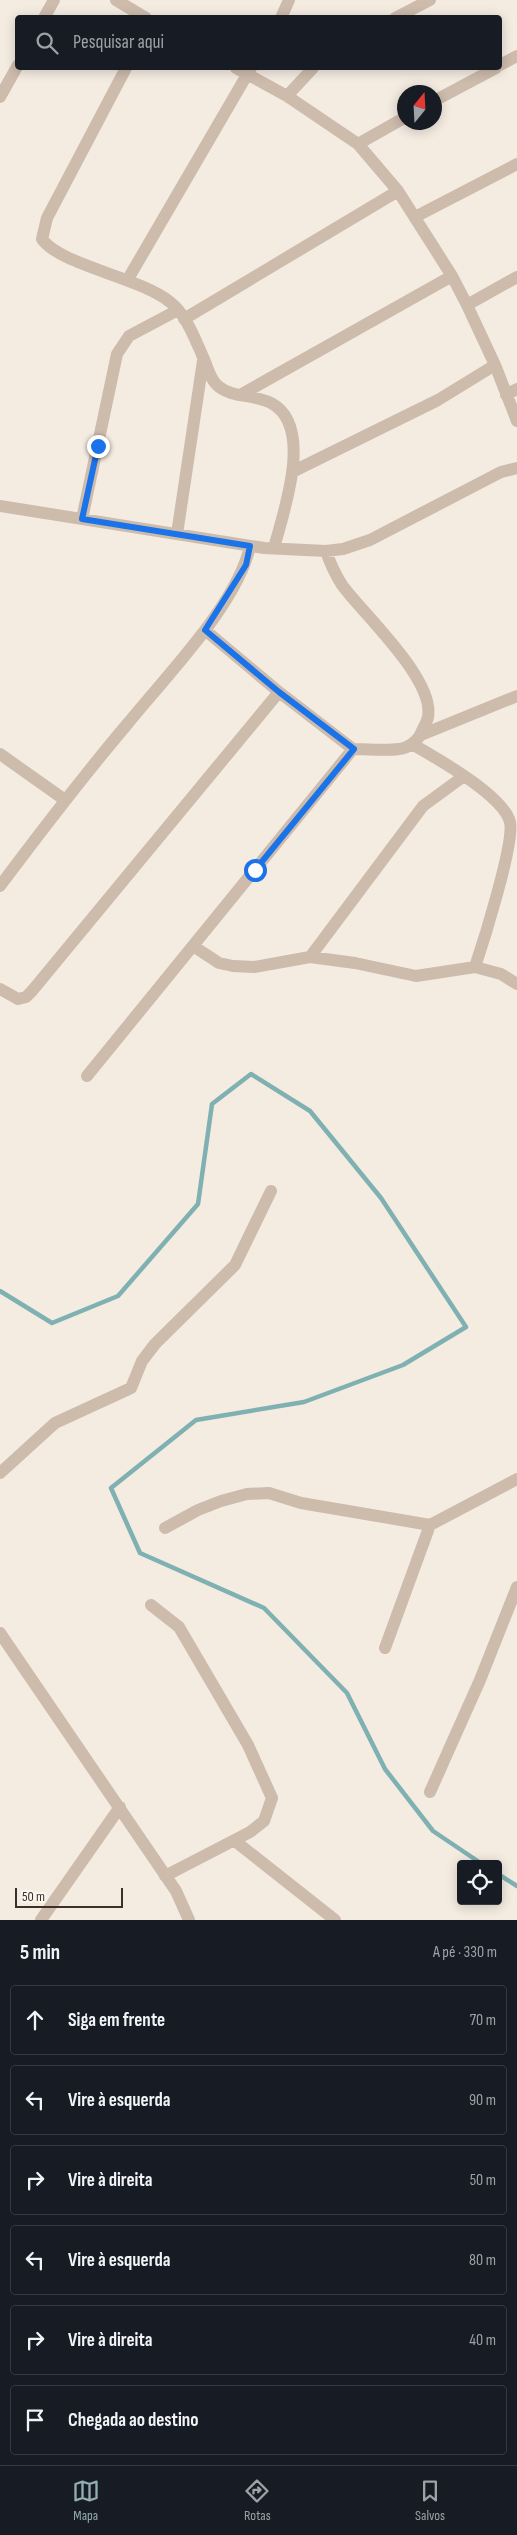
<!DOCTYPE html>
<html lang="pt">
<meta charset="utf-8">
<style>
:root{--surface:#171b24;--page:#20242c;--text:#f1f3f6;--muted:#9ea1a6;--line:#363941;--accent:#92aeb2}
body{margin:0;font-family:"Sofia Sans Condensed",sans-serif;background:var(--page);color:var(--text)}
.controls{position:absolute;right:15px;bottom:15px;display:grid;overflow:hidden;border-radius:5px;box-shadow:0 2px 12px #0003}
.controls button{width:45px;height:45px;display:grid;place-items:center;padding:0;border:0;border-bottom:1px solid var(--line);background:var(--surface);color:var(--text);font:25px sans-serif}
.compass{position:absolute;left:397px;top:85px;width:45px;height:45px;border-radius:50%;background:var(--surface);box-shadow:0 2px 12px #0003;rotate:18deg}
.scale{position:absolute;left:15px;bottom:12px;width:108px;box-sizing:border-box;padding-left:5px;border:2px solid #3b302b;border-top:0;font-size:14px;line-height:18px;white-space:nowrap;color:#3b302b;-webkit-text-stroke:4px #fbf5ee;paint-order:stroke}
.stop{position:absolute;width:15px;height:15px;margin:-11px;border:4px solid #1a73e8;border-radius:50%;background:#fff}
.stop.end{background:#1a73e8;border-color:#fff;box-shadow:0 1px 5px #0008}
.list{margin:0;padding:0;list-style:none}
h2{display:flex;justify-content:space-between;align-items:center;height:65px;margin:0;padding:0 20px;font-size:21px}
h2 small{font-size:16px;font-weight:400;color:var(--muted)}
.list li{display:grid;grid-template-columns:32px 1fr auto;gap:15px;align-items:center;box-sizing:border-box;height:70px;margin:0 10px 10px;padding:0 10px;border:1px solid var(--line);border-radius:5px}
.list b{display:block;font-size:19px;white-space:nowrap}
.list em{font-size:16px;font-style:normal;color:var(--muted)}
.icon{flex:none;width:28px;height:28px;fill:none;stroke:currentColor;stroke-width:2;stroke-linecap:round;stroke-linejoin:round}
.map{position:relative;flex:none;width:517px;height:1920px;overflow:hidden}
.search{position:absolute;background:var(--surface);box-shadow:0 2px 12px #0003;left:15px;right:15px;top:15px;height:55px;display:flex;align-items:center;gap:12px;box-sizing:border-box;padding:0 18px;border-radius:5px;color:var(--muted);font-size:19px}
.sheet{height:545px;background:var(--surface)}
nav{display:flex;justify-content:space-around;align-items:center;box-sizing:border-box;height:70px;border-top:1px solid var(--line);background:var(--surface);font-size:14px;color:var(--muted)}
nav a{display:grid;justify-items:center;gap:2px}
nav .on{color:var(--accent)}
.map>svg:first-child{display:block}
</style>
<div class="map">
<svg width="517" height="1920" viewBox="0 0 517 1920">
<rect width="100%" height="100%" fill="#f4ebe1"/>
<g fill="none" stroke-linecap="round" stroke-linejoin="round">
<!-- stream -->
<path stroke="#7fb0b2" stroke-width="4.5" d="M0,1291l52,32 66,-27 80,-92 14,-100 39,-30 59,37 71,87 85,129 -63,38 -99,37 -108,18 -85,68 29,65 124,55 83,85 38,76 48,62 49,33
M498,1874l19,12"/>
<!-- minor -->
<path stroke="#cdbbac" stroke-width="12" d="M116,0l30,18
M44,18l10,-18
M281,18l8,-18
M395,18l35,-18
M500,65l17,-9
M126,68l-79,150 -5,21c18,26 97,38 128,63 16,12 25,37 33,55 5,10 6,21 15,29 14,12 36,8 53,17 44,23 12,110 3,145
M236,68l51,28 71,48 40,47 54,85 15,29 28,60 22,56
M287,96l26,-28
M0,97l18,-32
M434,101l62,-33
M358,144l46,-26
M415,217l102,-53
M128,279l123,-211
M467,305l50,-28
M184,319l214,-128
M242,394l210,-118
M506,395l11,-6
M294,471l144,-71 57,-35
M0,506l264,42 62,3 17,-2 27,-9 131,-68 16,-4
M82,519l35,-165 12,-18 49,-26
M177,534l26,-173
M205,630l74,62 74,57
M421,735l96,-39
M412,744c24,14 91,51 98,78 5,20 -27,121 -35,145
M0,754l65,46
M0,886c42,-56 84,-111 129,-164 38,-47 109,-119 121,-176
M193,946l26,17 14,3 21,1 56,-10 45,6 61,13 59,-9 26,7 16,10
M310,957l113,-151 41,-30
M0,989l18,10 8,-2 6,-6 247,-299
M87,1076l266,-327c15,0 32,2 46,0 10,-1 20,-9 23,-18 2,-4 5,-9 6,-14 7,-38 -65,-103 -86,-132 -7,-11 -12,-22 -16,-34
M0,1473l55,-50 76,-35 11,-27 13,-17 80,-79 36,-74
M165,1528l33,-18 23,-9 26,-7 22,-1 32,10 129,22 87,-46
M151,1605l28,22 69,118 24,53 -8,23 -14,11 -85,44
M0,1633l176,258 13,29
M385,1648l45,-123
M430,1792l50,-112 37,-93
M235,1841l100,79
M41,1920l79,-113"/>
</g>
<g fill="none" stroke-linecap="round" stroke-linejoin="round">
<!-- route -->
<path stroke="#1a73e8" stroke-width="6" d="M98,446l-16,73 168,27 -4,19 -41,65 74,62 75,57 -99,121"/>
</g>
</svg>
<div class="controls">
<button><svg class="icon" aria-label="locate" viewBox="0 0 24 24"><circle cx="12" cy="12" r="6"/><path d="M12 2v4M12 18v4M2 12h4M18 12h4"/></svg></button>
</div>
<svg class="compass" viewBox="-18 -18 36 36"><path d="M0-13l5 13h-10z" fill="#e53935"/><path d="M0 13l5-13h-10z" fill="#9ea1a6"/></svg>
<div class="scale">50 m</div>
<div class="stop" style="left:255px;top:870px"></div>
<div class="stop end" style="left:98px;top:446px"></div>
<div class="search"><svg class="icon" aria-label="search" viewBox="0 0 24 24"><circle cx="10" cy="10" r="6"/><path d="M15 15l6 6"/></svg>Pesquisar aqui</div>
</div>
<section class="sheet">
<h2>5 min<small>A pé · 330 m</small></h2>
<ul class="list">
<li><svg class="icon" aria-label="ahead" viewBox="0 0 24 24"><path d="M12 20V5M6 11l6-6 6 6"/></svg><div><b>Siga em frente</b></div><em>70 m</em></li>
<li><svg class="icon" aria-label="left" viewBox="0 0 24 24"><path d="M17 20v-9H6M10 6l-5 5 5 5"/></svg><div><b>Vire à esquerda</b></div><em>90 m</em></li>
<li><svg class="icon" aria-label="right" viewBox="0 0 24 24"><path d="M7 20v-9h11M14 6l5 5-5 5"/></svg><div><b>Vire à direita</b></div><em>50 m</em></li>
<li><svg class="icon" aria-label="left" viewBox="0 0 24 24"><path d="M17 20v-9H6M10 6l-5 5 5 5"/></svg><div><b>Vire à esquerda</b></div><em>80 m</em></li>
<li><svg class="icon" aria-label="right" viewBox="0 0 24 24"><path d="M7 20v-9h11M14 6l5 5-5 5"/></svg><div><b>Vire à direita</b></div><em>40 m</em></li>
<li><svg class="icon" aria-label="arrive" viewBox="0 0 24 24"><path d="M6 21V4h12l-3 4 3 4H6"/></svg><div><b>Chegada ao destino</b></div></li>
</ul>
</section>
<nav>
<a class="on"><svg class="icon" aria-label="map" viewBox="0 0 24 24"><path d="M3 6l6-2 6 2 6-2v14l-6 2-6-2-6 2zM9 4v14M15 6v14"/></svg>Mapa</a>
<a><svg class="icon" aria-label="directions" viewBox="0 0 24 24"><path d="M12 3l9 9-9 9-9-9zM9 14v-3h6M13 9l2 2-2 2"/></svg>Rotas</a>
<a><svg class="icon" aria-label="saved" viewBox="0 0 24 24"><path d="M7 4h10v16l-5-4-5 4z"/></svg>Salvos</a>
</nav>
